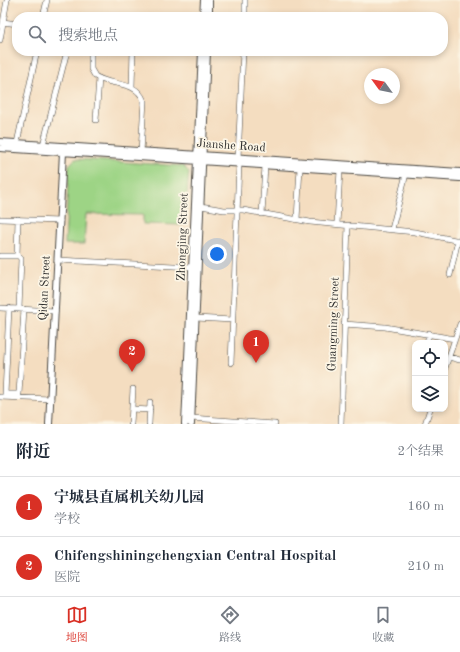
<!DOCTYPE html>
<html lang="zh">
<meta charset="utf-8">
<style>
:root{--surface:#fff;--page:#f2f2f3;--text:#1f2937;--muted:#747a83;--line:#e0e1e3;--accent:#d93025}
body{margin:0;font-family:"Old Standard TT","Noto Serif SC",serif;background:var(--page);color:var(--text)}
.controls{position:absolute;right:12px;bottom:12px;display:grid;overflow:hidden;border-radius:8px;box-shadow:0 2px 6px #0003}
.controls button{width:36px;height:36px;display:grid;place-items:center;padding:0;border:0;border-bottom:1px solid var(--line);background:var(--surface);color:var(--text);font:20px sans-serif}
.compass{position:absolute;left:364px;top:68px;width:36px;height:36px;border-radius:50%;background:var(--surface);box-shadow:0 2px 6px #0003;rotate:303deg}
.you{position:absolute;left:217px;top:254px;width:14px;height:14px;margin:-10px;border:3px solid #fff;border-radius:50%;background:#1a73e8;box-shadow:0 0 0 6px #1a73e833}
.badge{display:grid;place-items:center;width:26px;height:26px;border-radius:50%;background:var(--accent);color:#fff;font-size:13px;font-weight:700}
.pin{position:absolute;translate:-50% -33px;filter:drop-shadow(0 1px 2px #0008)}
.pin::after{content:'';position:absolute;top:21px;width:14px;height:12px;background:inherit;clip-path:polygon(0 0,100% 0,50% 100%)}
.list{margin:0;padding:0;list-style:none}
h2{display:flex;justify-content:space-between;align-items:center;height:52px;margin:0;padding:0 16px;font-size:17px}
h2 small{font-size:13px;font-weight:400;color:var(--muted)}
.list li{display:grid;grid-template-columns:26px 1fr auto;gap:12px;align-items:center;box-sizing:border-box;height:60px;padding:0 16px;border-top:1px solid var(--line)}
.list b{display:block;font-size:15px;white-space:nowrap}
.list p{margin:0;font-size:13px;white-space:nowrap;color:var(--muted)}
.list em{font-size:13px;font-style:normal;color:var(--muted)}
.icon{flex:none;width:22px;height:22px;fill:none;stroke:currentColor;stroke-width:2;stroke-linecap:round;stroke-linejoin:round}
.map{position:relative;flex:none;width:460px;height:424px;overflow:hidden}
.search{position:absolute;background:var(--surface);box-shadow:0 2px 6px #0003;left:12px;right:12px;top:12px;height:44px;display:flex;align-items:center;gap:10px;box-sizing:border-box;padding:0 14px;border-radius:16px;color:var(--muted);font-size:15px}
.sheet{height:172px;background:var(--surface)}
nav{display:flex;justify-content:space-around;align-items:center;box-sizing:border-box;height:56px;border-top:1px solid var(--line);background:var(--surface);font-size:11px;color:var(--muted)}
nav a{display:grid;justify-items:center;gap:2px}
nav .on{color:var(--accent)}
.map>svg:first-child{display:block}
</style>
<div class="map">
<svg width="460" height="424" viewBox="0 0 460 424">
<rect width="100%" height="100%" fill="#fcf5e5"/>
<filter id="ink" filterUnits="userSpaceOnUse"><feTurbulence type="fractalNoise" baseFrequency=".025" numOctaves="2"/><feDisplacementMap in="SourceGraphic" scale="8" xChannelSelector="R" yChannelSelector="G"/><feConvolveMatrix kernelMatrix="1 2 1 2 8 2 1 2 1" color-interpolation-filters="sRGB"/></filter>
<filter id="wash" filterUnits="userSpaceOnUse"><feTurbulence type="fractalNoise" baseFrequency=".012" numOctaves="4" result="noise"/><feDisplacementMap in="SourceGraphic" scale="16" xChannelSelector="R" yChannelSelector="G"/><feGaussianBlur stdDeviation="0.9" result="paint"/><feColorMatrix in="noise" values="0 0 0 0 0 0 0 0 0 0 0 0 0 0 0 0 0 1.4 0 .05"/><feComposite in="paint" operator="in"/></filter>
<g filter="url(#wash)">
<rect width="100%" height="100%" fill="#f4ddc0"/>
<!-- green -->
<path fill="#9dd485" stroke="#648058" d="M75,159l108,7 6,6 -5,53 -41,-1v-9l-57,-1 -2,30h-19l4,-79z"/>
</g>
<g filter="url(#ink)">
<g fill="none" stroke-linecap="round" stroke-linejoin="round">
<defs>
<path id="minor" d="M43,17l4,-17
M245,17v-17
M3,22l14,2
M0,40l7,-40
M91,51v18l4,7c15,11 41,3 49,25l-3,51
M132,87l1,-36
M96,120l3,-42
M17,143l20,-92
M43,145l24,-94
M238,158l5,-107
M201,206l23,4h19l67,12 105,10 45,9
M262,214l3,-48
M0,219l60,2
M297,219l3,-51
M337,224l3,-54
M392,229l14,-55
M0,256h19l2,3 -2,50
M17,256l1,-37
M58,260l135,7
M450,275l8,-35
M0,308l55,3
M9,308l-4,86h14l5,-85
M196,318l36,2
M344,324l41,3 70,12
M427,343l2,-10
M449,357l11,3
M231,363l8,-199
M445,368l15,-44
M0,397l51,2
M132,409l18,1
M191,418l84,6
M131,424l2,-35
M149,424l1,-22
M341,424l7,-199
M425,424l5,-15"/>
<path id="major" d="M203,17l1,-17
M209,17v-17
M0,142l460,30
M0,148l460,30
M49,424l14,-272
M185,424l17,-373
M191,424l16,-373"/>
</defs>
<!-- minor casing -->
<use href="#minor" stroke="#494641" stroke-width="6"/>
<!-- major casing -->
<use href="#major" stroke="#494641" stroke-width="8"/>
<!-- minor -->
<use href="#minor" stroke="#fff" stroke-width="5"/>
<!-- major -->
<use href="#major" stroke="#fff" stroke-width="6"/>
</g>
</g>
<g text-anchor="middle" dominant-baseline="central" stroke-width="3.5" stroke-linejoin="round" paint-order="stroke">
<!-- street labels -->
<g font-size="12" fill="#2b2b2b" stroke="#fcf5e5">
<text transform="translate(231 146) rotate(4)">Jianshe Road</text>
<text transform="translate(183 237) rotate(-88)">Zhongjing Street</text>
<text transform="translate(45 288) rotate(-87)">Qidan Street</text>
<text transform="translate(334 324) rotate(-88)">Guangming Street</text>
</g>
</g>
</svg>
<div class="controls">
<button><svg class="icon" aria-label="locate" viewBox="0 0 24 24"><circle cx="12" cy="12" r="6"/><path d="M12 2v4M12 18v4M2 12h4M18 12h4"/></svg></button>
<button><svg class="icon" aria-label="layers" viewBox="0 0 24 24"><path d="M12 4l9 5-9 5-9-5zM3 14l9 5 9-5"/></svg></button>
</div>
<svg class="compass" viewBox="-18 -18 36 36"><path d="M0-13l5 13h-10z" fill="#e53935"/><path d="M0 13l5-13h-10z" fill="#747a83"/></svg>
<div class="you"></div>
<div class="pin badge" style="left:256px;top:363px">1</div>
<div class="pin badge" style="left:132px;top:372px">2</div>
<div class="search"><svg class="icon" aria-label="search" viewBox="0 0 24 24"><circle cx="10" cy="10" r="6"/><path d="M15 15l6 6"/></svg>搜索地点</div>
</div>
<section class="sheet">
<h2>附近<small>2个结果</small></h2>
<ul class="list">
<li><span class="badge">1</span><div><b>宁城县直属机关幼儿园</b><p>学校</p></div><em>160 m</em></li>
<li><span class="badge">2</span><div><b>Chifengshiningchengxian Central Hospital</b><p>医院</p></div><em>210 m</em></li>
</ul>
</section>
<nav>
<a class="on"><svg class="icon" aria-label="map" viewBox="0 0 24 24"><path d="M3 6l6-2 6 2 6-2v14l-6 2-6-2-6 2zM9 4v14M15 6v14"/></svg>地图</a>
<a><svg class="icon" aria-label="directions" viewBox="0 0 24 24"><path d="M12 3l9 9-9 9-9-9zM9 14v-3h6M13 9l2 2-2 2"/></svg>路线</a>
<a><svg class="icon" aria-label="saved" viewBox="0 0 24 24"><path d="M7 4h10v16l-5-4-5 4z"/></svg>收藏</a>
</nav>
